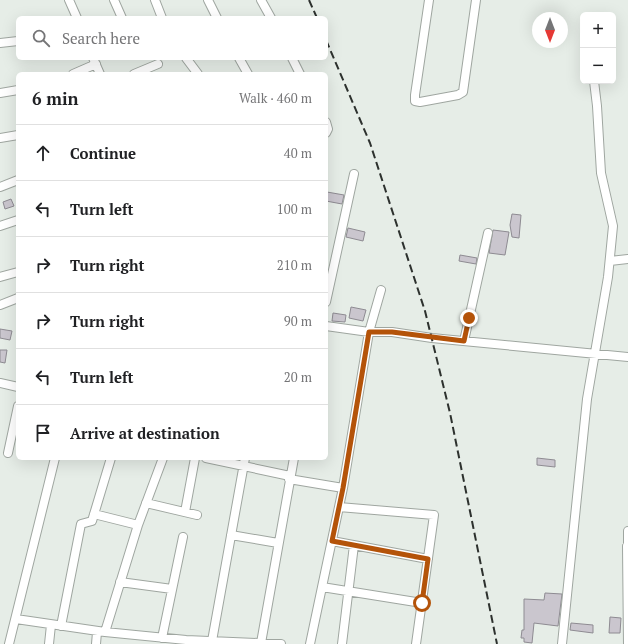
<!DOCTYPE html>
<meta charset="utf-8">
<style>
:root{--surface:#fff;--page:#f2f2f2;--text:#202124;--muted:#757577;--line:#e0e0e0}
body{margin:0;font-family:"PT Serif",serif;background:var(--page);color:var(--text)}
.controls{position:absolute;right:12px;top:12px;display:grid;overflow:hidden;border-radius:6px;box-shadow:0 4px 16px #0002}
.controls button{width:36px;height:36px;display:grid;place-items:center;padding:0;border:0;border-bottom:1px solid var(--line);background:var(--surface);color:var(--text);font:20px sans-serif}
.compass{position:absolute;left:532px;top:12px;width:36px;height:36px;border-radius:50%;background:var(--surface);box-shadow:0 4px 16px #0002;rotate:180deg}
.stop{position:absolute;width:12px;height:12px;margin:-9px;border:3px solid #b45309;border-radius:50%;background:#fff}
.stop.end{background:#b45309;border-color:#fff;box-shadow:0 1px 4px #0008}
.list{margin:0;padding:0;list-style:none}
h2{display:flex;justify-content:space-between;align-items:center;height:52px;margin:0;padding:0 16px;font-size:17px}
h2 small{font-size:13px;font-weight:400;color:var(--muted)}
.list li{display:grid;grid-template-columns:26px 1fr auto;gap:12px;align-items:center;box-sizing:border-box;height:56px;padding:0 16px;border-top:1px solid var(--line)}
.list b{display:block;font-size:15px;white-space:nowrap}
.list em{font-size:13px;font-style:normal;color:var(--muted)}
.icon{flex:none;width:22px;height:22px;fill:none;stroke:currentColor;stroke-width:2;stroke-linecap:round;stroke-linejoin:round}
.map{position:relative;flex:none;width:628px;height:644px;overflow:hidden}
.search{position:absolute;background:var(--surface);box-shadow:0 4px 16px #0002;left:16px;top:16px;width:312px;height:44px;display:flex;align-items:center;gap:10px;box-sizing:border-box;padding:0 14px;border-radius:6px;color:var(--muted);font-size:15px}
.panel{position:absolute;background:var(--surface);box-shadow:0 4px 16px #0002;left:16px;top:72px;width:312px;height:388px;border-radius:6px}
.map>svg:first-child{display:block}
</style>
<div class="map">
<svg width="628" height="644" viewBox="0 0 628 644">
<rect width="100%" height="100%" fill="#e6ede7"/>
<!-- building -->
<path fill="#cac6ce" stroke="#8e8b92" d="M327,192l17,3 -2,9 -16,-3z
M11,199l3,7 -9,3 -2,-7z
M512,214l9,1 -2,23 -7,-1 -2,-12z
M348,228l17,4 -2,9 -17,-4z
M493,230l16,2 -4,23 -16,-2z
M460,255l17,3 -1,6 -17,-3z
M351,307l15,3 -3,11 -14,-3z
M333,313l13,2 -1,7 -13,-1z
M0,329l12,2 -2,9 -10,-2z
M0,350h7l-2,13 -5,-1z
M537,458l18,2v7l-18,-2z
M545,593l17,1 -4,32 -24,-3 -2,20 -8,-1v-4h-3l1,-8h2v-31l20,1z
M610,617l11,1 -1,15h-11z
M571,623l22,2v8l-23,-3z"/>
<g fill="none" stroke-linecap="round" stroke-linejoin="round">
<defs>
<path id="minor" d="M69,0l8,18
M114,0l8,18
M155,0l7,18
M208,0l9,18
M261,0l10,18
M429,0l-14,95v6l5,1 38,-7 5,-3 13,-92
M0,43l18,-2
M93,58l7,16
M186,58l12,16
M239,58l9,16
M292,58l8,16
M73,74l23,-10
M134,74l24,-10
M0,93l18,-3
M326,122l2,7 -2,4
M0,138l18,-3
M0,187l18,-7
M0,226l18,-6
M610,261l18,-2
M0,277l18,-5
M326,302l28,-128
M0,305l18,-7
M326,326l43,6h23l40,6 196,19
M464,341l24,-108
M0,383l18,4
M8,453l10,-47
M206,458l84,18
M289,479l54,9 26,-156 12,-42
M146,503l51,12
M339,507l95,8 -18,129
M185,512l10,-54
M94,514l44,11 25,-67
M628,531v15
M231,535l47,8
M332,541l96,18
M627,546l1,98
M120,582l52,7
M322,587l21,-99
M16,619l89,13 81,8 95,4
M61,626l20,-102 11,-3 19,-63
M105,632l33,-107
M162,638l21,-101
M212,641l33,-183
M261,643l33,-185
M9,644l46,-186
M49,644l2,-19
M96,644l1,-12
M310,644l12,-57 100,16
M342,644l12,-99
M562,644l25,-245 21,-122 5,-51 -12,-53 -4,-67 -3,-25"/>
</defs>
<!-- minor casing -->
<use href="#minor" stroke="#9fa6a0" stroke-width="10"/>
<!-- minor -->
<use href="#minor" stroke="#fff" stroke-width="8"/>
<!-- rail -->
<path stroke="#2d312e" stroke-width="2" stroke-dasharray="8 4" stroke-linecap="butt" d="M309,0l8,18
M326,40l44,103 55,168 25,102 47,231"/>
</g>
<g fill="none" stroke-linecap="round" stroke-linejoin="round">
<!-- route -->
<path stroke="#b45309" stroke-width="5" d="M422,603l6,-44 -96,-18 11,-53 26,-156h23l72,9 5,-23"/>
</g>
</svg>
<div class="controls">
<button>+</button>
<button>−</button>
</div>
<svg class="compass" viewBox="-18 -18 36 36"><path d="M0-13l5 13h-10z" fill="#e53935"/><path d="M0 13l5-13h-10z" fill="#757577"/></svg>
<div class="stop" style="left:422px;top:603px"></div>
<div class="stop end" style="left:469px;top:318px"></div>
<div class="search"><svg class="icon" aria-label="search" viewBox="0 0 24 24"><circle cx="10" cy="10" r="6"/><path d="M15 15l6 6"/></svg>Search here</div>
<section class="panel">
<h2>6 min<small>Walk · 460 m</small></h2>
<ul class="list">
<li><svg class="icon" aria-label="ahead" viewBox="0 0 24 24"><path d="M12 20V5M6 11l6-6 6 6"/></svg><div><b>Continue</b></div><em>40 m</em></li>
<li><svg class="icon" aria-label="left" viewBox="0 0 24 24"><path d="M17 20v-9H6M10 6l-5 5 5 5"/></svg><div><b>Turn left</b></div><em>100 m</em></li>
<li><svg class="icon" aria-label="right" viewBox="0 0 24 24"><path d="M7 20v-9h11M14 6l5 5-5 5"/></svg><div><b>Turn right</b></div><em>210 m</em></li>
<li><svg class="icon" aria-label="right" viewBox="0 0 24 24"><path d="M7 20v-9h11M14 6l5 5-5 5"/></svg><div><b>Turn right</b></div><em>90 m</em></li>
<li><svg class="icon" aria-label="left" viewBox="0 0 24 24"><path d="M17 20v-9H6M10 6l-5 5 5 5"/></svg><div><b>Turn left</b></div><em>20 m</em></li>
<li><svg class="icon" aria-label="arrive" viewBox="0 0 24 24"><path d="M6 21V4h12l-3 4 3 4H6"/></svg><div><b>Arrive at destination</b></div></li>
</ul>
</section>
</div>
